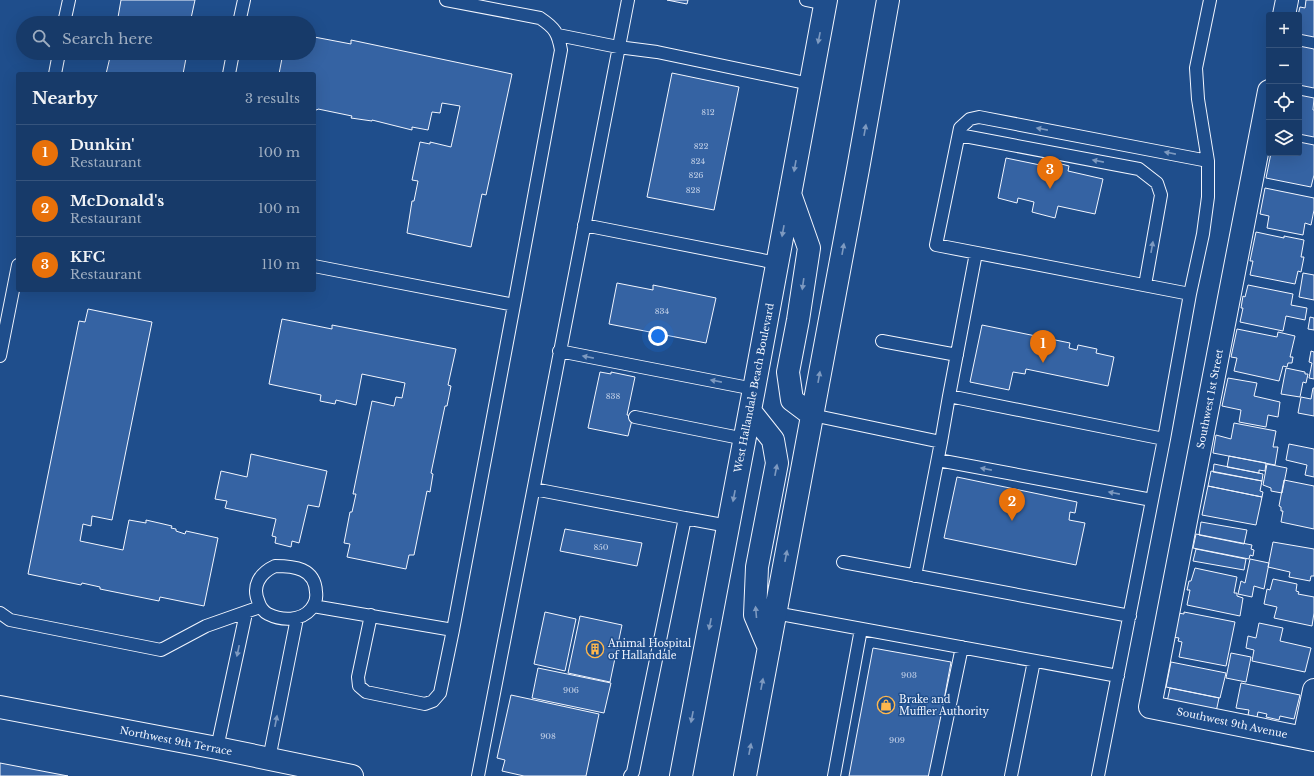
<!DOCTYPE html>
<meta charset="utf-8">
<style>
:root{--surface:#173a69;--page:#244571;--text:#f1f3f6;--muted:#9eadc0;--line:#36547d;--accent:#8bbbb9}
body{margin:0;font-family:"Libre Baskerville",serif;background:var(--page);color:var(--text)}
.controls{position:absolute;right:12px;top:12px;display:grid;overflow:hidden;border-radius:4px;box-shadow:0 4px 16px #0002}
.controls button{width:36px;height:36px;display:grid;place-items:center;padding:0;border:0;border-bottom:1px solid var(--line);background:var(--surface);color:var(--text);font:20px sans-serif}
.you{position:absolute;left:658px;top:336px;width:14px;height:14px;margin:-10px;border:3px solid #fff;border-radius:50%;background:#1a73e8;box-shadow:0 0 0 6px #1a73e833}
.badge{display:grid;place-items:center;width:26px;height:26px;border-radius:50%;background:var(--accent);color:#fff;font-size:13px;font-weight:700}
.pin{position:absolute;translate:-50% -33px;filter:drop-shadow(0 1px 2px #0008)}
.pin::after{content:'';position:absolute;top:21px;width:14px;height:12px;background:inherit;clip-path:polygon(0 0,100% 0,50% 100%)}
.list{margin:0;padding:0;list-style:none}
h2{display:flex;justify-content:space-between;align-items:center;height:52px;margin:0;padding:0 16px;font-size:17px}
h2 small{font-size:13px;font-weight:400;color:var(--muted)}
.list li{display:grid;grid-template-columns:26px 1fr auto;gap:12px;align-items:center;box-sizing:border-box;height:56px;padding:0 16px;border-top:1px solid var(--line)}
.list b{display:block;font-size:15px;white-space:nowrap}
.list p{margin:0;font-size:13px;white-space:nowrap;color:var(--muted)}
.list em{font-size:13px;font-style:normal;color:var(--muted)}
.icon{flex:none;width:22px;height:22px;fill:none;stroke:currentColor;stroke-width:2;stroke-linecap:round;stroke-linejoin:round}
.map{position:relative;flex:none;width:1314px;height:776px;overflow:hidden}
.search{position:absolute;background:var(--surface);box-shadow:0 4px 16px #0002;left:16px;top:16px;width:300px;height:44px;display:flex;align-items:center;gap:10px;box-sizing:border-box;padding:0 14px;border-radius:22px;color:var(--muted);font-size:15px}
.panel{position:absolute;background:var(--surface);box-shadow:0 4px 16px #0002;left:16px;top:72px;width:300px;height:220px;border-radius:4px}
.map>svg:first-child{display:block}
</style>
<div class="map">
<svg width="1314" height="776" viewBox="0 0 1314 776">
<rect width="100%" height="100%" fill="#1f4e8c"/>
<!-- building -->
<path fill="#3563a3" stroke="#f2f6ff" d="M121,0h74l-5,23h-73z
M667,0h21l-1,4z
M1306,0h8v37l-15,-3 -1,-19 2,-8 5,1z
M309,36l42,8v-4l161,34 -26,121 -4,-1 -11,53 -64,-14 5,-32h2l4,-20 -6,-1 8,-38 10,2v-2l21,5 9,-41 -18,-3 -2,10 -8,-1 -4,18 -16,-3v3l-40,-10v1l-21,-3 1,-2 -34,-7 -1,1 -3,-1v-35h-35l4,-21h26z
M1299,46l15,3v39l-15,-3z
M111,53h76l-4,21h-77z
M672,73l67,14 -25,123 -67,-13z
M1299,95l15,3 -1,12h1v27l-15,-3z
M1299,142l15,3v30l-3,12 -45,-9 5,-25h28z
M1006,158l34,7 2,-6 27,7 -1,5 35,8 -8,35 -37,-8 -3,12 -23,-6 2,-10 -16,-4 -1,5 -19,-5z
M1265,188l49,10v12l-3,15 -6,-2 -2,12 -36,-7 2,-12 -9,-2z
M1256,232l28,6v-2l20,4 -3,17h3l-3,15 -3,-1 -3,13 -45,-9 3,-14h-3z
M1303,273l11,2v25l-15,-3z
M617,283l36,7v-5l63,13 -10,45 -97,-19z
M1248,285l45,9 -2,11 16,3 -2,12 -19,-4 -3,15 -43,-9 3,-14h-2l2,-12 2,1z
M88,309l64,13 -40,198 -20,-4 -1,10 -8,-2 -3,17 43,9 6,-30 17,3v-3l26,6 -1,2 5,1v2l9,3 1,-3 32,7 -14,68 -44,-9 -1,4 -59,-12v-2l-18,-4 -1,2 -53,-11 51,-253 6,1z
M1310,317l4,1v12l-6,-1z
M282,319l50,10v-4l124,24 -8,36 3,1 -4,20h-2l-14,67 2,1 -3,18 -3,-1 -13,64h-5l-3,14 -59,-12 3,-13 -6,-1 6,-31h2l4,-18h-3l19,-93 22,5 2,-9 6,1 3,-15 -43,-9 -6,31 -20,-5 -1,4 -15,-3 1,-6 -52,-11z
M982,325l88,18 -1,5 8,2 1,-5 19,4 -1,4 18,4 -6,29 -82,-17 -1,5 -12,-2 -4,18 -39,-8z
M1237,329l40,8 1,-5 17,4 -5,21h3l-1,6h-4l-1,4 -4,-1 -4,15 -45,-10 3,-13 -6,-1z
M1311,351l3,1v27l-5,-1 3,-15 -3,-1z
M1286,368l19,4v2h3l-2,9 -3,-1 -3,15 -19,-3z
M600,372l11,2v-2l24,5 -8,38 6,1 -5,20 -40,-8z
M1228,378l29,5 -3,13 26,6 -2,15 -10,-2 -2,12 -27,-5 2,-12 -19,-4z
M1313,388h1v28l-16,-3 3,-16 10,2z
M1234,423l42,8 -3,16h5l-3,18 -62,-12 3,-18 15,4z
M1289,444l25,5v28l-9,-2 2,-10 -21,-5z
M251,454l76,17 -8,36 -11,-2 -9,38 -7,-2 -1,6 -16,-4 1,-6 -4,-1 4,-17 -51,-11 2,-7 -12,-2 6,-28 26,6z
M1229,456l37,7 -1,8 -6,-1v3l-32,-6z
M1214,464l49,10 -1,7 -49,-9z
M1267,464l20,4 -5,25 -11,-2v-3l-8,-3z
M1211,471l51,10 -2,10 3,1 -1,5 -54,-11z
M957,477l120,25 -2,11 -5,-1 -1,8 16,3 -9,42 -132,-27z
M1284,480l30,6v43l-33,-7 2,-11h-2v-4l-2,-1z
M1208,486l54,11 -6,28 -54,-10z
M1201,522l46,8 -3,14 -45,-9z
M565,529l77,14 -5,23 -77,-15z
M1196,534l56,11 -1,4 3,1 -1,6 -3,-1 -1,4 -56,-11z
M1273,542l41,7v27h-3l-1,5 -21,-4 1,-5 -22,-5z
M1196,549l50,10 -2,11 -51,-9z
M1250,559l19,4 -5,26 -10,-3 -2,11 -14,-3 3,-13 4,2z
M1195,568l42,9 -3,16h3v3l6,2 -3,18 -53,-11 3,-15h-3l2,-9h2z
M1273,579l24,5 -1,7 3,1 -1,2 16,3v16l-2,13 -38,-8 3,-11 -13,-3 3,-15 3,1z
M545,612l31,7 -11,52 -31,-7z
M1184,612l51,10 -9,44 -47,-9 3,-15 -4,-1 1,-3 -6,-1 5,-24 6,1z
M580,616l42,9 -12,57 -42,-9z
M1259,623l24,5 -3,13 31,7 -6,24 -53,-11 2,-11 -8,-2 2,-12 8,2z
M873,648l78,14 -21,114h-81z
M1231,653l20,4 -5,25 -20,-4z
M1171,662l55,11 -6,25 -54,-11z
M538,668l73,15 -7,30 -72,-15z
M1241,683l59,12 -6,24 -14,-3 -1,4 -13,-3 1,-3 -9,-2 -1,5 -9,-2 1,-5 -13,-2z
M1170,688l49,10 -3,14 -49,-10z
M511,695l88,19 -13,62h-62l-22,-5 3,-11 -8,-2z
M0,763l68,13h-68z"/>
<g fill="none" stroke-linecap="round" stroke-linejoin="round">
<defs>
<path id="lane" d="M806,0l19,4
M64,23l5,-23
M239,23l5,-23
M558,35l60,12 39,5 153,32
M55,74l4,-21
M229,74l4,-21
M959,135l180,34 18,14 4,12 -16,90
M584,225l193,38
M976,253l-27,143 215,43 -66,337
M314,266l200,39
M1190,294l-254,-49 24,-117 10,-9 9,-2 229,44
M882,341l75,14
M559,351l195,38
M0,356l18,-91
M812,415l129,27 -26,134
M635,417l110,22
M1164,439l26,-145 13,-60 5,-37v-36l-10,-62 -2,-31 14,-68
M941,442l8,-46
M938,460l214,40
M534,489l151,29
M843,562l287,54
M275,566c19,0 40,2 41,26 1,6 -1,12 -5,17 -10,12 -29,12 -43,5 -4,-2 -8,-7 -9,-11 -8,-17 1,-30 16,-37z
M313,606l140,24 61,-325 47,-255c-3,-17 -6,-22 -21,-32l-94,-18
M0,613l10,7 151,30 45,-24 54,-19
M775,613l343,63
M371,615l-13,62 1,9 7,6 59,12 8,-3 7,-8 13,-63
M217,748l29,-135
M269,759l28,-141
M478,776l150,-776
M630,776l3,-4 52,-254 43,8
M834,776l27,-147
M935,776l27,-129
M1011,776l23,-115"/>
<path id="street" d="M1284,15l3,-15
M1269,91l-119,616 164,33
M0,707l217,41 135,28
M1304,738l10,-48"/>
<path id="primary" d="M790,194l19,54 -11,72 -10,52 4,28 20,15
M750,411l23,29 4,23 -20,104 -2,48 14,33
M681,776l73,-387 72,-389
M745,776l113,-607 30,-169"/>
</defs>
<!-- lane casing -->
<use href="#lane" stroke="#f2f6ff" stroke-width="14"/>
<!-- street casing -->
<use href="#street" stroke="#f2f6ff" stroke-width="24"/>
<!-- primary casing -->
<use href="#primary" stroke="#f2f6ff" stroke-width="24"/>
<!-- lane -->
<use href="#lane" stroke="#1f4e8c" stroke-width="12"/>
<!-- street -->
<use href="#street" stroke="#1f4e8c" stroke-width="22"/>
<!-- primary -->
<use href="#primary" stroke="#1f4e8c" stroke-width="22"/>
</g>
<!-- one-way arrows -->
<defs><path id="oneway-solid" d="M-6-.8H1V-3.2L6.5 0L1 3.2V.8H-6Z"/></defs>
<g fill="#7e9ac0">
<use href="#oneway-solid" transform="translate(819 38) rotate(101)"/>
<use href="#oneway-solid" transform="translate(1042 129) rotate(-169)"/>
<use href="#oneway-solid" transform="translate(865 130) rotate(-80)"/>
<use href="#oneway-solid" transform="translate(1170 153) rotate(-169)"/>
<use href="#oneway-solid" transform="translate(1098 161) rotate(-169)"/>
<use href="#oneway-solid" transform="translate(795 166) rotate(100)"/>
<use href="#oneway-solid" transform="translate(783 231) rotate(100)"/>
<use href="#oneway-solid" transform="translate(1152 247) rotate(-80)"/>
<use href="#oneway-solid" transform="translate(843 249) rotate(-80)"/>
<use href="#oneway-solid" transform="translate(803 284) rotate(98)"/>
<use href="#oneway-solid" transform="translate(588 357) rotate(-169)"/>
<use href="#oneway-solid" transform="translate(819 377) rotate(-80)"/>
<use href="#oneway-solid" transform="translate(716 381) rotate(-169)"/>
<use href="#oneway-solid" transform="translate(986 469) rotate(-169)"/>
<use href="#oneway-solid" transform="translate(776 470) rotate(-79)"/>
<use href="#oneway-solid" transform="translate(1114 493) rotate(-169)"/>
<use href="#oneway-solid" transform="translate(734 496) rotate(101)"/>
<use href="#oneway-solid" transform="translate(786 556) rotate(-79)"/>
<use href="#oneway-solid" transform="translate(756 612) rotate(-95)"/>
<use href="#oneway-solid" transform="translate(710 624) rotate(101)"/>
<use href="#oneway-solid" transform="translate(238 651) rotate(102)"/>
<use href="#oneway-solid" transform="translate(762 684) rotate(-79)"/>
<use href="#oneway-solid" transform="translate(692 717) rotate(101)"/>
<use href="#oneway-solid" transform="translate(276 721) rotate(-79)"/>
<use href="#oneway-solid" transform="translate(750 749) rotate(-79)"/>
</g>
<!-- icons -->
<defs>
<symbol id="building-ring" viewBox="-11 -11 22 22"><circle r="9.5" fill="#1f4e8c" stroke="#ffb74d" stroke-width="1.5"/><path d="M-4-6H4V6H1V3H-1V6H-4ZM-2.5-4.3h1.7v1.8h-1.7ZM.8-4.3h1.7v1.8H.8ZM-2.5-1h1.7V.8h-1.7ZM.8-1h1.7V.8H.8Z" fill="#ffb74d"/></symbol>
<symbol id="shop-ring" viewBox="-11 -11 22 22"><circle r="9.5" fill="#1f4e8c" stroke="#ffb74d" stroke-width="1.5"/><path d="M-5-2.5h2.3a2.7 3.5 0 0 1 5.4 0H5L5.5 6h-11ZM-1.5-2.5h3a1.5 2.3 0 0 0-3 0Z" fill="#ffb74d"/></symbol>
</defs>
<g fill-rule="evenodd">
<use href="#building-ring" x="585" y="639" width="20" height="20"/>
<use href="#shop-ring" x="876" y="695" width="20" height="20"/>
</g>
<g text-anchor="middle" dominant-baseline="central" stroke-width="3" stroke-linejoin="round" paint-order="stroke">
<!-- number labels -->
<g font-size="8" fill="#c3d1e8">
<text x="708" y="112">812</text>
<text x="701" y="146">822</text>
<text x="698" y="161">824</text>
<text x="696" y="175">826</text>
<text x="693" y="190">828</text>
<text x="662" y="311">834</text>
<text x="613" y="396">838</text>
<text x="601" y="547">850</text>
<text x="909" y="675">903</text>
<text x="571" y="690">906</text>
<text x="548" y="736">908</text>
<text x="897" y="740">909</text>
</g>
<!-- street labels -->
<g font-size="10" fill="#f2f6ff" stroke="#1f4e8c">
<text transform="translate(754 388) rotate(-79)">West Hallandale Beach Boulevard</text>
<text transform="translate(1210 399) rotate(-79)">Southwest 1st Street</text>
<text transform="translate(1232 723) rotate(12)">Southwest 9th Avenue</text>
<text transform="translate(176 741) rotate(11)">Northwest 9th Terrace</text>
</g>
<!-- poi labels -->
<g font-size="10" fill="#f2f6ff" stroke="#1f4e8c" text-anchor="start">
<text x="608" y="643">Animal Hospital<tspan x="608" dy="12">of Hallandale</tspan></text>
<text x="899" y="699">Brake and<tspan x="899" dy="12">Muffler Authority</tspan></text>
</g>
</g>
</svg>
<div class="controls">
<button>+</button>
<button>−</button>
<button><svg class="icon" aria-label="locate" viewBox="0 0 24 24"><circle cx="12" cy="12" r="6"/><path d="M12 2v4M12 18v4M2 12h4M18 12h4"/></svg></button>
<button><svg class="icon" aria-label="layers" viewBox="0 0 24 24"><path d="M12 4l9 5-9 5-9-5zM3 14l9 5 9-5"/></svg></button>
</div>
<div class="you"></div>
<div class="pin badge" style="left:1043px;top:363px;background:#e8710a">1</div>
<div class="pin badge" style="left:1012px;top:521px;background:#e8710a">2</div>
<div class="pin badge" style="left:1050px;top:189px;background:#e8710a">3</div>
<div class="search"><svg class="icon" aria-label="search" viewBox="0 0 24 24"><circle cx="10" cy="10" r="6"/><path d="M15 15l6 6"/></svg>Search here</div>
<section class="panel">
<h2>Nearby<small>3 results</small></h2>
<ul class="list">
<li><span class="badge" style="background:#e8710a">1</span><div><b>Dunkin'</b><p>Restaurant</p></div><em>100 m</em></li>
<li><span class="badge" style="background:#e8710a">2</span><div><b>McDonald's</b><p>Restaurant</p></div><em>100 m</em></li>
<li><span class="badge" style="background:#e8710a">3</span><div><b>KFC</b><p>Restaurant</p></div><em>110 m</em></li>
</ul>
</section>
</div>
